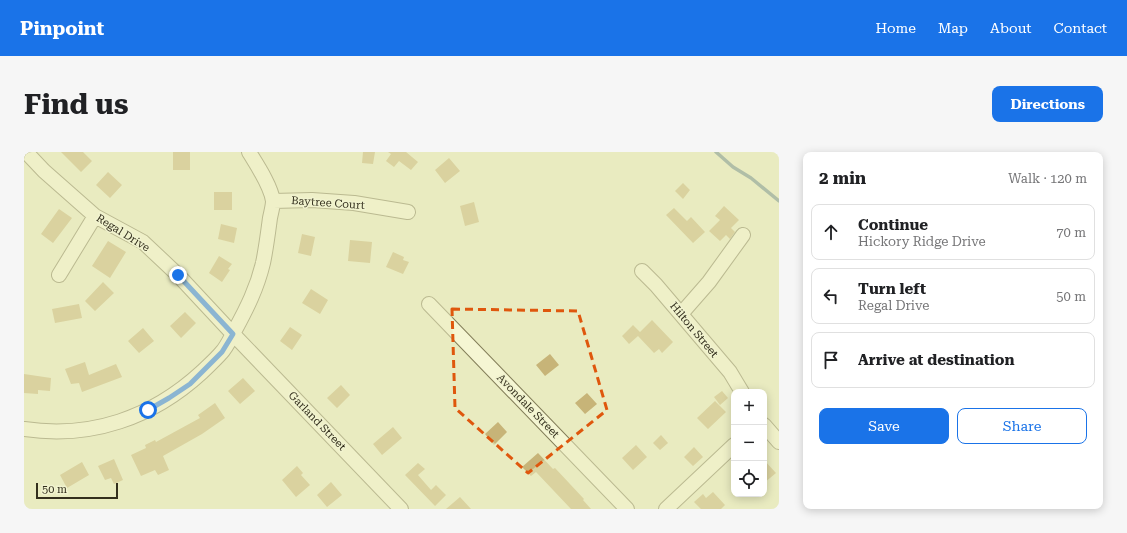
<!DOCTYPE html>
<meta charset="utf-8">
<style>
:root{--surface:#fff;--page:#f6f6f6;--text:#202124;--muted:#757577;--line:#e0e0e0;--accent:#1a73e8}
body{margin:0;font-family:"Roboto Serif",serif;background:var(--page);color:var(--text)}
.controls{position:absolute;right:12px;bottom:12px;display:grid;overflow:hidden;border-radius:8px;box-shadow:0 2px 10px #0003}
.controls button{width:36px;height:36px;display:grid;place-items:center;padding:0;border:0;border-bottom:1px solid var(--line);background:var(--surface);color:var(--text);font:20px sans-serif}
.scale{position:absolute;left:12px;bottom:10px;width:82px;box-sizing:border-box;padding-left:4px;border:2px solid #332f1d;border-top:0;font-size:11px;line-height:14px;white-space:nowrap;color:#332f1d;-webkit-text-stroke:3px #f1f3cf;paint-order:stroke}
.stop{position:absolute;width:12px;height:12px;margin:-9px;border:3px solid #1a73e8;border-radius:50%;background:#fff}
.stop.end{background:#1a73e8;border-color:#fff;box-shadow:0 1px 4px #0008}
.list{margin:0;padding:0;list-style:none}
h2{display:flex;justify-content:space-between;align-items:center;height:52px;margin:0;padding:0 16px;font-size:17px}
h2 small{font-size:13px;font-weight:400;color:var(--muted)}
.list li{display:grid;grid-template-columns:26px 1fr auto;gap:12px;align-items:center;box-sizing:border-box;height:56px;margin:0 8px 8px;padding:0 8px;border:1px solid var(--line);border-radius:8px}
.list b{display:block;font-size:15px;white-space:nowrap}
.list p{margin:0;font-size:13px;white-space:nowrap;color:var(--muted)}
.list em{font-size:13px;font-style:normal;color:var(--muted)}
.actions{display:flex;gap:8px;padding:12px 16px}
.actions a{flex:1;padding:9px 0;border:1px solid var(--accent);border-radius:8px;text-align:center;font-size:14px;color:var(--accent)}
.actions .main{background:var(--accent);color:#fff}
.icon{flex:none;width:22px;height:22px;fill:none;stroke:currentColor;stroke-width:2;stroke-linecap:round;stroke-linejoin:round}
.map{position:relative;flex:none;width:755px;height:357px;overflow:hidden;border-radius:8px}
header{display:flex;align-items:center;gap:24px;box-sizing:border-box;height:56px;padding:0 20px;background:var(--accent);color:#fff}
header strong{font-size:19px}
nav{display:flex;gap:22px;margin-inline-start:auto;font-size:14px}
.intro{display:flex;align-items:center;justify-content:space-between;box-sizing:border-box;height:96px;padding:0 24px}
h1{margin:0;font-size:28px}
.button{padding:10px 18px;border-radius:8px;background:var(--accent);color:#fff;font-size:14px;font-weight:700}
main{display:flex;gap:24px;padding:0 24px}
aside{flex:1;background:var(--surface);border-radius:8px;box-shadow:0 2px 10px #0003}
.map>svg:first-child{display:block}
</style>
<header>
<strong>Pinpoint</strong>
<nav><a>Home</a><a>Map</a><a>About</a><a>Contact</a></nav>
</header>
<div class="intro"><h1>Find us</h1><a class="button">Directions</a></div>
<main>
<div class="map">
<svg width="755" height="357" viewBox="0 0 755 357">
<rect width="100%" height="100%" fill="#e9ebc0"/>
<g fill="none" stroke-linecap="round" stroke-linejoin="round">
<!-- stream -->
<path stroke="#6b878a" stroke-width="3.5" d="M692,0l17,15 18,11 28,23"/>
</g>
<!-- building -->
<path fill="#c7b478" d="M37,0h22l9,9 -11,11z
M149,0h17v18h-17z
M339,0h12l-2,12 -11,-1z
M364,0h18l12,10 -7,8 -12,-9 -5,6 -8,-6 5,-7z
M425,6l11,13 -15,12 -10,-13z
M84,20l14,13 -12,13 -14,-13z
M659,31l7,7 -7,9 -8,-8z
M190,40h18v18h-18z
M450,50l5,20 -14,4 -5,-20z
M700,54l15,14 -8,8 4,4 -5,7 -4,-4 -6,6 -11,-10 11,-11 -5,-4z
M650,56l13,13 4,-4 14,15 -12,11 -27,-28z
M35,57l13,9 -19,25 -12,-9z
M197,72l16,4 -3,15 -16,-4z
M278,82l13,3 -4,19 -13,-3z
M326,88l22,2 -2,21 -22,-2z
M84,89l18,11 -16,26 -18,-12z
M369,100l11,5 -1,3 6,2 -6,12 -17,-7z
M195,104l13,8 -4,5 2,1 -8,12 -13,-9z
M79,130l11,11 -19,18 -10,-10z
M287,137l17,11 -8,14 -18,-11z
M55,152l3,14 -27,5 -3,-14z
M161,160l11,11 -15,15 -11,-12z
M628,168l21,22 -11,11 -3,-4 -5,4 -16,-17 -9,8 -7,-8 11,-11 7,7z
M266,175l12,8 -10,15 -12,-9z
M119,176l11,13 -15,12 -11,-12z
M526,202l9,11 -14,11 -9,-11z
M61,210l4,13 27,-11 6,13 -40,15 -3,-9 -8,1 -6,-15z
M0,222l27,4 -1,13 -12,-1v4l-14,-1z
M219,226l12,13 -15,13 -12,-13z
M317,233l9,10 -13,13 -10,-10z
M698,239l6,7 -8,7 -6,-8z
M563,241l10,11 -12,10 -10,-11z
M691,249l11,11 -18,17 -11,-11z
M191,251l10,15 -23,16 -39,22 6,14 -11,5 -3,-5 -14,6 -10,-21 15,-7 -1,-3 10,-5 1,2 44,-24 -2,-3z
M474,270l9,10 -13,13 -9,-11z
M369,275l9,11 -20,17 -9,-11z
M637,283l7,8 -8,7 -7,-7z
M612,293l11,12 -14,13 -11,-12z
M670,295l9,10 -10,9 -9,-9z
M514,301l15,16 2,-1 29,31 -1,1 8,9h-20l-35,-37 -5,4 -9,-9z
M90,307l9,21 -9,4 -3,-6 -6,2 -7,-14z
M740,308l12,13 -12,10z
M58,310l7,13 -22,13 -7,-13z
M394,311l7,6 -7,6 13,15 5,-5 10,10 -11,11 -30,-31z
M273,314l6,7 -2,2 9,10 -14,12 -14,-17z
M307,330l11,13 -15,12 -10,-12z
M689,340l12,13 -4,4h-20l-7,-7 9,-8 3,4z
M436,345l11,12h-25z"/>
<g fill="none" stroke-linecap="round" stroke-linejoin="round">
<defs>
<path id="minor" d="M2,0l18,19 51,45 48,26 35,33 55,59 168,175
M249,49l39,-1 42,3 54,9
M618,119l14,14 74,87 12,20
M35,123l36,-59
M405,152l198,205
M657,162l28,-32 34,-47
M740,273l15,17
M0,277c67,10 128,-11 178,-57 6,-6 13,-12 19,-19 6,-6 10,-16 14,-23 12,-22 22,-42 28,-67 3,-14 5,-30 7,-45 1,-5 3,-12 3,-17 -2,-15 -16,-36 -24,-49
M642,357l68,-64"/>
</defs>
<!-- minor casing -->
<use href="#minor" stroke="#837e59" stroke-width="16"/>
<!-- minor -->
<use href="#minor" stroke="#f5f6d3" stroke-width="14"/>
</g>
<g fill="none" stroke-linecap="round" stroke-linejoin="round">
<!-- route -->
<path stroke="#1a73e8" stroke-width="5" d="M124,258l21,-12 21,-14 32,-32 11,-18 -55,-59"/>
</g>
<!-- marked area -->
<path d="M0 0H755V357H0ZM428,157l126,2 29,99 -79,63 -73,-65z" fill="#e9ebc0" fill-opacity=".55" fill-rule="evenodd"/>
<path fill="none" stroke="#df570d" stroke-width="3" stroke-dasharray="8 5" stroke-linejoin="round" d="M428,157l126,2 29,99 -79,63 -73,-65z"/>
<g text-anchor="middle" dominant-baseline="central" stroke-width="3" stroke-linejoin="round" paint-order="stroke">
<!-- street labels -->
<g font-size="11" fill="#332f1d" stroke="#f1f3cf">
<text transform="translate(304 51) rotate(4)">Baytree Court</text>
<text transform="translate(99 81) rotate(32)">Regal Drive</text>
<text transform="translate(670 178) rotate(50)">Hilton Street</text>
<text transform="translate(504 254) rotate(46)">Avondale Street</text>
<text transform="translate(293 269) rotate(46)">Garland Street</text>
</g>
</g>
</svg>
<div class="controls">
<button>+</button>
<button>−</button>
<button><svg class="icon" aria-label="locate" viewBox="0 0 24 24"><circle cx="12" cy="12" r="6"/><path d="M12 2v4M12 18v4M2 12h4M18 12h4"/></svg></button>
</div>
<div class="scale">50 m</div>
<div class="stop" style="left:124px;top:258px"></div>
<div class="stop end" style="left:154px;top:123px"></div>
</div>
<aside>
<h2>2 min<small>Walk · 120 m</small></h2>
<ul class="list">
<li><svg class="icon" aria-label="ahead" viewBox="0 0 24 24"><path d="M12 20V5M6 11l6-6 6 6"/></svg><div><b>Continue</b><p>Hickory Ridge Drive</p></div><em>70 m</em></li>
<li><svg class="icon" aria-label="left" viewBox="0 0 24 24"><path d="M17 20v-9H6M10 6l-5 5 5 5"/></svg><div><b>Turn left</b><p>Regal Drive</p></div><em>50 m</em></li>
<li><svg class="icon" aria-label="arrive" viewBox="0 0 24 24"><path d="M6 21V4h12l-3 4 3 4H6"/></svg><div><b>Arrive at destination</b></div></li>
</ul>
<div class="actions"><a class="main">Save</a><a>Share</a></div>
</aside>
</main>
